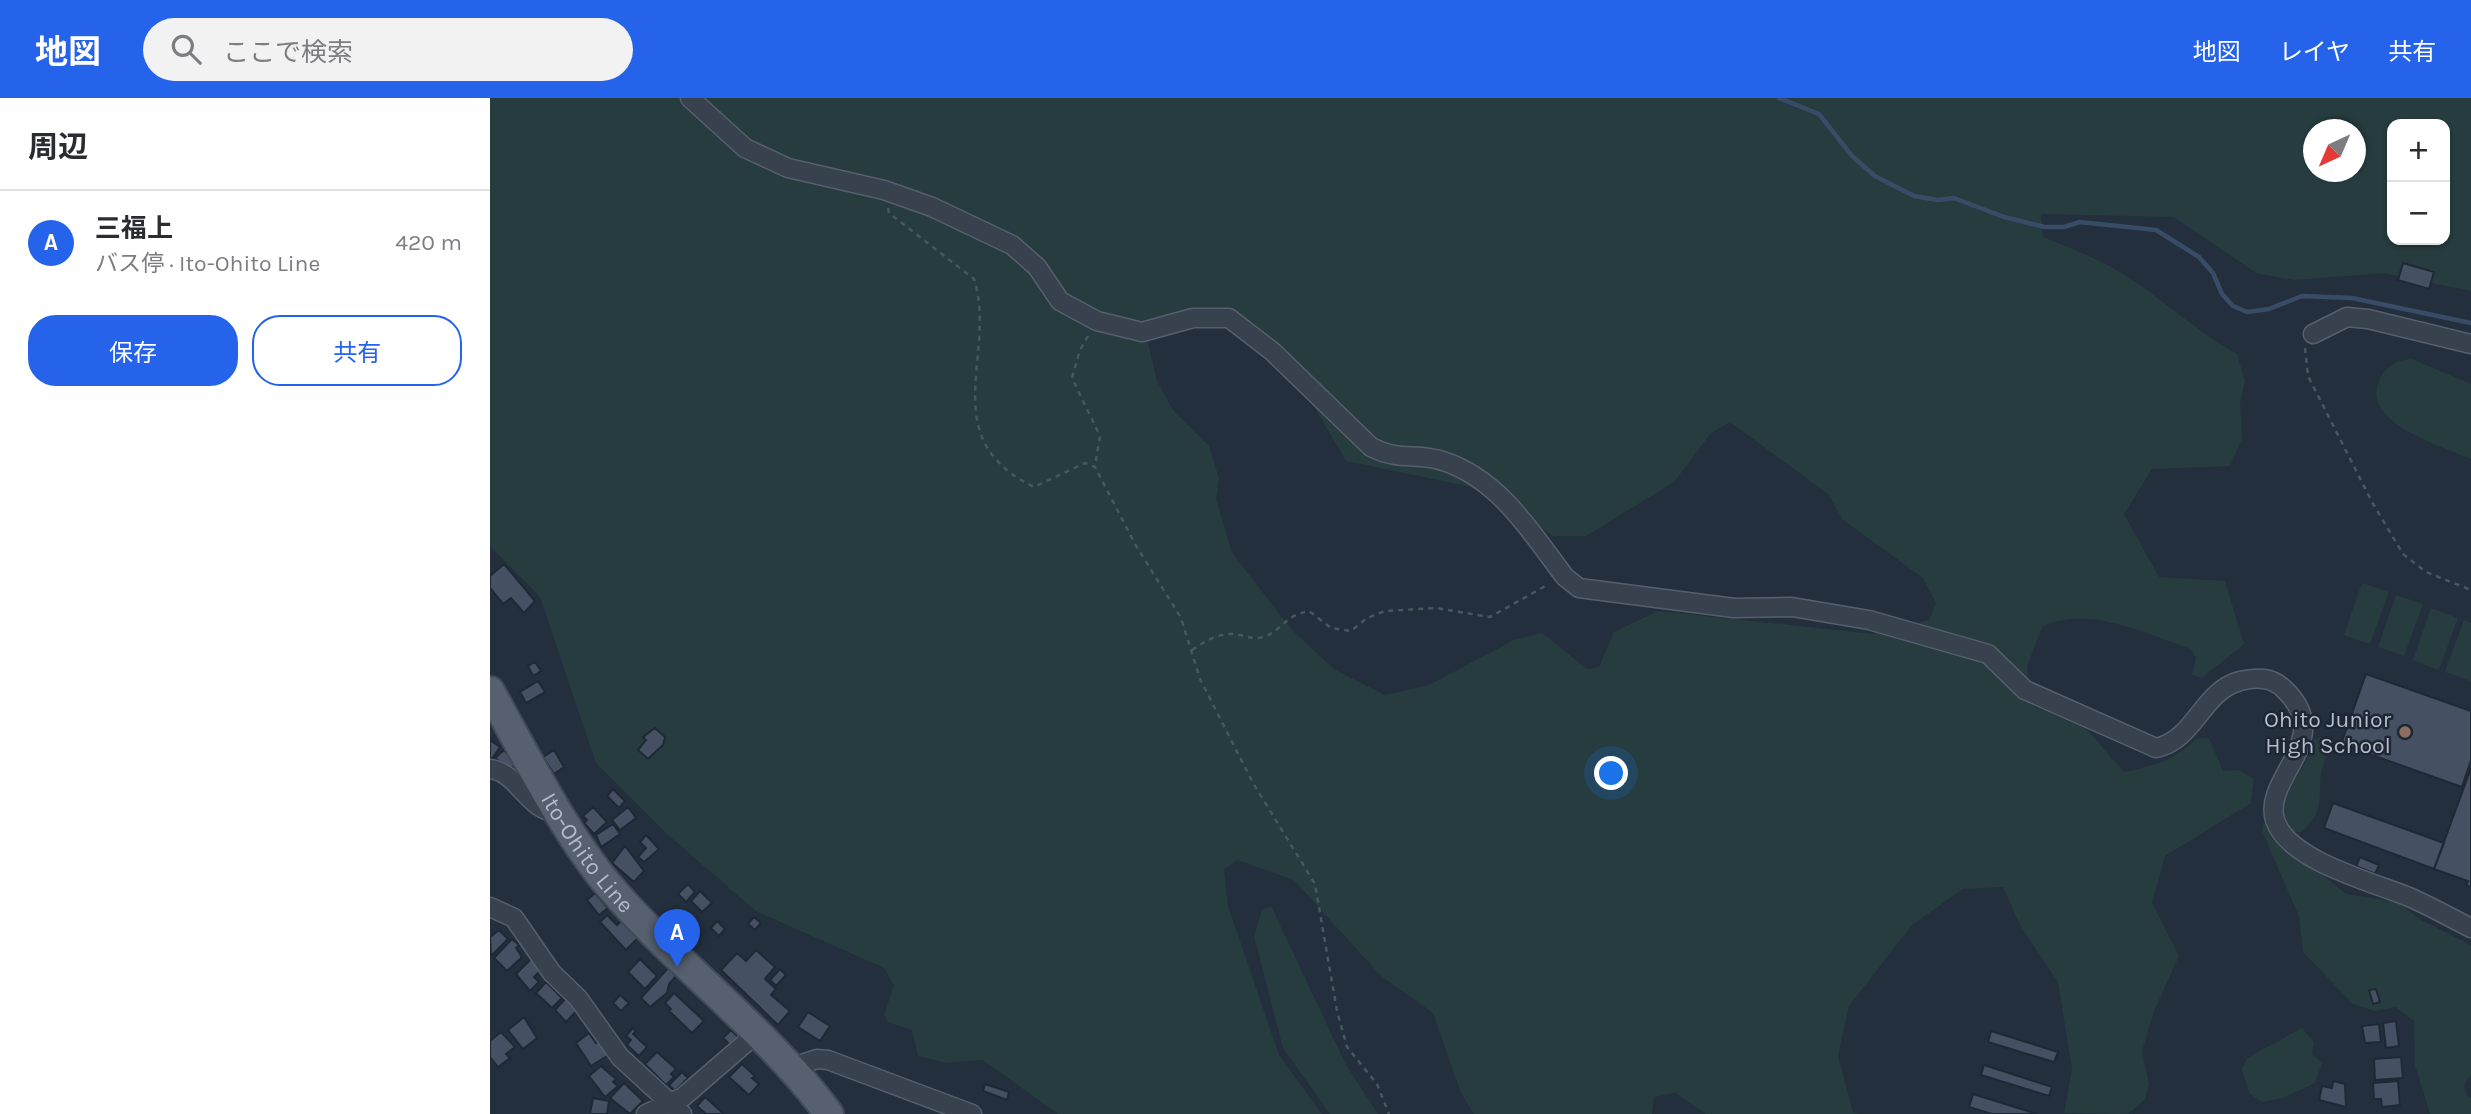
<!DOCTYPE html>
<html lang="ja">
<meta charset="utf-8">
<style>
:root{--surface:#fff;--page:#f2f2f3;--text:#2b2b33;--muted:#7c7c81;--line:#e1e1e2;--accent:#2563eb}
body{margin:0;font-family:Karla,"Noto Sans JP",sans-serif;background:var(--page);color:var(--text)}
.controls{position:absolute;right:21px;top:21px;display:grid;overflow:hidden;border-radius:14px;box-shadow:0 2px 5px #0004}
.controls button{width:63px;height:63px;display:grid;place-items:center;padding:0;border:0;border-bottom:2px solid var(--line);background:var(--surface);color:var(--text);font:35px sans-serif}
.compass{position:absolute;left:1813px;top:21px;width:63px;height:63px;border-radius:50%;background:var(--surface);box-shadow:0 2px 5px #0004;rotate:224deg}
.you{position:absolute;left:1122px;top:676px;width:24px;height:24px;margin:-18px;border:5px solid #fff;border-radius:50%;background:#1a73e8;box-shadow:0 0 0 10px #1a73e833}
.badge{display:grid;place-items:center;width:46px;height:46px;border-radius:50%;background:var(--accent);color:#fff;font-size:23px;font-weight:700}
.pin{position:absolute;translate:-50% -58px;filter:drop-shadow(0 2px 4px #0008)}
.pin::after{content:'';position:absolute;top:37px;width:24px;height:21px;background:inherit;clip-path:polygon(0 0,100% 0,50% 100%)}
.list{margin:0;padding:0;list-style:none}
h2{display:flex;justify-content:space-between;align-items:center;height:91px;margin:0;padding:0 28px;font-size:30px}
h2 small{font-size:23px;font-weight:400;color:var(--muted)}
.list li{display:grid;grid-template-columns:46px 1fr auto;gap:21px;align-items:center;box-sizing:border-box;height:105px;padding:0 28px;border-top:2px solid var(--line)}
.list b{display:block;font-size:26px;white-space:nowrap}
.list p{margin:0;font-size:23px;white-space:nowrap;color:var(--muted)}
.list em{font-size:23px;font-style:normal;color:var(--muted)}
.actions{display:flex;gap:14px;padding:21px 28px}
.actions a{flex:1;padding:16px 0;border:2px solid var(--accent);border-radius:28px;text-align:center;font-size:24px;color:var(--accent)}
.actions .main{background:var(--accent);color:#fff}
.icon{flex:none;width:38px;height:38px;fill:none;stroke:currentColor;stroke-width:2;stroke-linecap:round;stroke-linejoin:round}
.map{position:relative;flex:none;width:1981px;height:1016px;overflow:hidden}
header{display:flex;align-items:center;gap:42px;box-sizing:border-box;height:98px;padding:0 35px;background:var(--accent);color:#fff}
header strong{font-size:33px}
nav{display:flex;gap:38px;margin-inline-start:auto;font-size:24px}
.search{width:490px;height:63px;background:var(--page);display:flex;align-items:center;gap:18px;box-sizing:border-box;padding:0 24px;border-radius:38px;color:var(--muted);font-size:26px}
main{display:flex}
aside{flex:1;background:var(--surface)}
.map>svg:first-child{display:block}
</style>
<header>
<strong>地図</strong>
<div class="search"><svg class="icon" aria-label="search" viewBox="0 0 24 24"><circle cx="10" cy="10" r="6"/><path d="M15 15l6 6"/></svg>ここで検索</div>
<nav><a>地図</a><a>レイヤ</a><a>共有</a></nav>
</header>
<main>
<aside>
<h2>周辺<small></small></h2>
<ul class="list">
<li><span class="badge">A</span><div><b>三福上</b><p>バス停 · Ito-Ohito Line</p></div><em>420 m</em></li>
</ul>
<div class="actions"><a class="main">保存</a><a>共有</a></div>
</aside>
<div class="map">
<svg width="1981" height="1016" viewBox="0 0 1981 1016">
<rect width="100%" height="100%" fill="#242f3e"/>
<!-- green -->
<path fill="#263c3f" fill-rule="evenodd" d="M0,0h1981v193l-87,-18 -90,7 -38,-7 -82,-56 -133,-3 2,23c30,12 61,24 88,42 36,24 68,54 106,75l8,27 -5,22 2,36 -12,27 -78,3 -28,45 35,63 66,4 19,63 -42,34 -10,-3 4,-17 -5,-9c-45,-15 -104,-45 -149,-22l-15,40 4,38 53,21 40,46c30,-6 52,-12 73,-34h12l14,33 16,-1 15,9 -3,24 -86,53 -13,47 27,53 -25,55 -12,40 7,33 -4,15 -17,15 -64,-1 8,-44 -14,-87 -38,-57 -17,-38 -40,2 -51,36 -63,81 -11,50 15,56 5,2h-152l-31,-21 -21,4 -2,17h-178l-13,-21 -28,-80 -53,-38 -86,-95 -57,-20 -13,9 4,37 51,149 43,59h-264l-75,-54 -37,3 -28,-7 -6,-26 -24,-8 -4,-7 10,-30 -10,-17 -128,-57 -89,-77 -71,-71 -56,-166 -50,-51zM1902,26h53v116h-53zM1824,32h42v42h-42zM702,213l62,13 27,26 65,111 150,31 56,44h34l88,-54 37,-49 19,-11 98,72 15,26 80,58 13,25 -7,17 -56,14 -215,-23 -44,21 -15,35 -12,2 -45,-36 -28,7 -85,45 -44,10 -50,-25 -43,-40 -60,-77 -16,-54 3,-21 -10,-32 -36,-36 -16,-29 -9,-38 7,-15 11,-12z
M1922,261l59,25v75c-29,-13 -116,-38 -90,-82 7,-12 17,-17 31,-18z
M1872,485l27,9 -19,52 -26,-9z
M1906,497l27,9 -19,52 -26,-9z
M1941,510l27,10 -19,52 -26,-10z
M1974,522l7,3v58l-26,-9z
M1830,639l8,6c1,12 -6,21 -7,32 -3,27 3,36 -19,57h-10l-13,-16c9,-33 27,-44 34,-76z
M1779,723l30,35 47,38 51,8 24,18 50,25v130l-7,10 3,12 4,1v16h-41l-15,-49 -1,-44 -18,-14 -21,4 -22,-7 -50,-52 -4,-36 -37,-85 1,-7z
M781,808l75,159 32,49h-48l-47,-66 -29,-112 8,-26z
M1812,930l12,14 -2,12 10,9 -7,20 -32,15 -21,4 -13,-9 -7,-24 5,-11z"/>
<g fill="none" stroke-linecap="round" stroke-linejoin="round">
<!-- stream -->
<path stroke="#394c67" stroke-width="4.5" d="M1289,0l40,16 33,42 23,20 39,20 24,4 16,-2 50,19 41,10h19l16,-5 76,8 43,27 14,16 9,21 11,12 14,6 22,-3 33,-13 50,2 119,25"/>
</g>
<!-- building -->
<path fill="#455162" stroke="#1f2835" stroke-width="2" d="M1913,165l31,9 -5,17 -31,-9z
M14,466l31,37 -11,12 -13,-15 -8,6 -13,-16v-12z
M45,564l6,9 -8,5 -5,-10z
M1876,576l105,37v49l-9,27 -121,-43z
M48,583l7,11 -19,11 -6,-11z
M165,630l10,9 -2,8 -15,14 -10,-9 8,-10 -3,-3z
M0,642l10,7 -8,12 -2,-1z
M14,652l12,15 -6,4 -15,-11z
M64,652l10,17 -10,7 -11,-17z
M1981,670v119l-5,-2 2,-4 -34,-12z
M123,691l12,12 -6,7 -12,-12z
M1843,705l111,40 -10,26 -110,-41z
M103,709l14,15 -13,12 -10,-11 3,-3 -4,-4z
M138,709l8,11 -16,12 -8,-10z
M123,726l7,10 -19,13 -5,-12z
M156,737l13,14 -15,13 -6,-5 8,-9 -6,-6z
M135,748l19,25 -10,11 -22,-19z
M1870,759l19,8 -4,9 -19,-8z
M198,786l7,8 -9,10 -8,-8z
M210,793l12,12 -10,9 -11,-11z
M105,795l13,15 -9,7 -12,-15z
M183,811l27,26 -11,11 -28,-24z
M117,817l10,10 4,-4 17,17 -12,12 -26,-28z
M264,819l7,6 -6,7 -7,-6z
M227,823l8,8 -6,7 -8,-8z
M9,832l9,9 -17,17 -1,-19z
M22,841l7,6 -3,3 6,9 -15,14 -13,-13z
M266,852l19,17 -10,12 11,10 -5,6 19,16 -12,14 -57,-55 16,-17 9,8z
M41,861l11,10 -8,8 5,5 -9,9 -14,-17z
M150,861l17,17 -12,13 -17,-17z
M179,869l8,8 -8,9 -2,9 -17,14 -9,-9z
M290,871l6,6 -10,11 -6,-6z
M56,884l16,16 -10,10 -16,-15z
M1886,891l4,13 -7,2 -4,-14z
M184,895l30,28 -12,12 -23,-22 2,-2 -6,-6z
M130,897l9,8 -8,8 -8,-8z
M77,899l12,11 -13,14 -11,-12z
M318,914l22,14 -10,15 -22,-14z
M34,919l13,21 -14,11 -15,-19z
M1906,923l3,25 -13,2 -3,-25z
M1889,926l2,18 -16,1 -3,-17z
M143,930l3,3 -3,3 14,13 -8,9 -12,-11 4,-5 -5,-4z
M241,932l7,7 -8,8 -7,-7z
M1501,933l67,21 -4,10 -66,-20z
M11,934l14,15 -9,7 4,4 -12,9 -8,-10v-16z
M99,935l7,10 4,-3 10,14 -19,12 -15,-23z
M167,954l19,17 -5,5 3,3 -8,8 -21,-21z
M1911,959l2,21 -28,2 -1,-21z
M252,966l13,12 -3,2 7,6 -10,11 -20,-18z
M1494,967l68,22 -3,9 -68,-21z
M111,968l15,13 -3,3 5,4 -13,11 -16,-21z
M192,974l6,6 -13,13 -6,-6z
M1843,983l12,3 1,23 -27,-7 3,-14 10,2z
M1908,983l2,24 -18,2 -1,-8h-7l-1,-16z
M134,985l19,18 -13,13 -20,-16z
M495,986l24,8 -2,8 -24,-9z
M1483,996l64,20h-45l-23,-7z
M215,999l19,17h-18l-9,-8z
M103,1000l16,3 -2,13h-17z"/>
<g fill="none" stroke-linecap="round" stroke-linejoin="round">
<defs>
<path id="street" d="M200,0l55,50 43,20 96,22 48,17 80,38 25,22 23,34 37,20 45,11 51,-14h36l44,34 98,95c29,15 46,5 72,14 56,18 88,71 122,116l14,11 155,20 58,-1 77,13 119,34 37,36 131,58c39,-8 46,-57 84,-67 17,-4 32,-4 44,8 53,50 -22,89 -9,131 13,41 98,62 134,77 21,9 42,21 62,31
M1823,236l34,-17 21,2 103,25
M0,671c28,3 39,44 67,43
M0,809l24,11 38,55 26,25 42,59 62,57
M300,970l27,-9 11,1 144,54
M156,1016l37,-17 73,-63"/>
<g id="primary">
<path id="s1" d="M0,593c34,61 75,143 120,196 68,79 157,143 219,227"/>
</g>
</defs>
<!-- street casing -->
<use href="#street" stroke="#565f6c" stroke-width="21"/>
<!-- primary casing -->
<use href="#primary" stroke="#414a57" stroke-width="32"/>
<!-- path -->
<path stroke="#44595c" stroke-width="2.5" stroke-dasharray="5 5" stroke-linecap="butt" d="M398,110l1,5 85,66c24,75 -41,159 60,208l51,-24 10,4 40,77 46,74 19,61 53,104 62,101 22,127 10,36 30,37 12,30
M598,238l-8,14 -8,28 28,58 -5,30
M1815,250l3,28 64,126 31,52 23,18 45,18
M702,552c12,-8 26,-17 41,-16 12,1 21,7 33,2 17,-7 18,-20 43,-25l22,17 20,3 16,-13 18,-7 51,-3 54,9 59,-33"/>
<!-- street -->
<use href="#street" stroke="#38414e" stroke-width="18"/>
<!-- primary -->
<use href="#primary" stroke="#56606e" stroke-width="28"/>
</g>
<!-- markers -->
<circle fill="#8d6e63" stroke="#1d2633" stroke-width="2.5" cx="1915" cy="634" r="7"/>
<g text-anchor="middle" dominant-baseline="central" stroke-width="5" stroke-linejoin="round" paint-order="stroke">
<!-- poi labels -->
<g font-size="23" fill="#b4bcc9" stroke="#1d2633" text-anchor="end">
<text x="1901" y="621">Ohito Junior<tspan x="1901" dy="26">High School</tspan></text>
</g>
<!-- street labels -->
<g font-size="23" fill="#b4bcc9" stroke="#1d2633">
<text stroke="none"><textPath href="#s1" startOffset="189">Ito-Ohito Line</textPath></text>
</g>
</g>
</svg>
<div class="controls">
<button>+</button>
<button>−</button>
</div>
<svg class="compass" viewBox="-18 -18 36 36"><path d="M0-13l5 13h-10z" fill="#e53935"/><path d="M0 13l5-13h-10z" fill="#7c7c81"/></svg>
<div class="you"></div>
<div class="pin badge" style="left:187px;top:869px">A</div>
</div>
</main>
